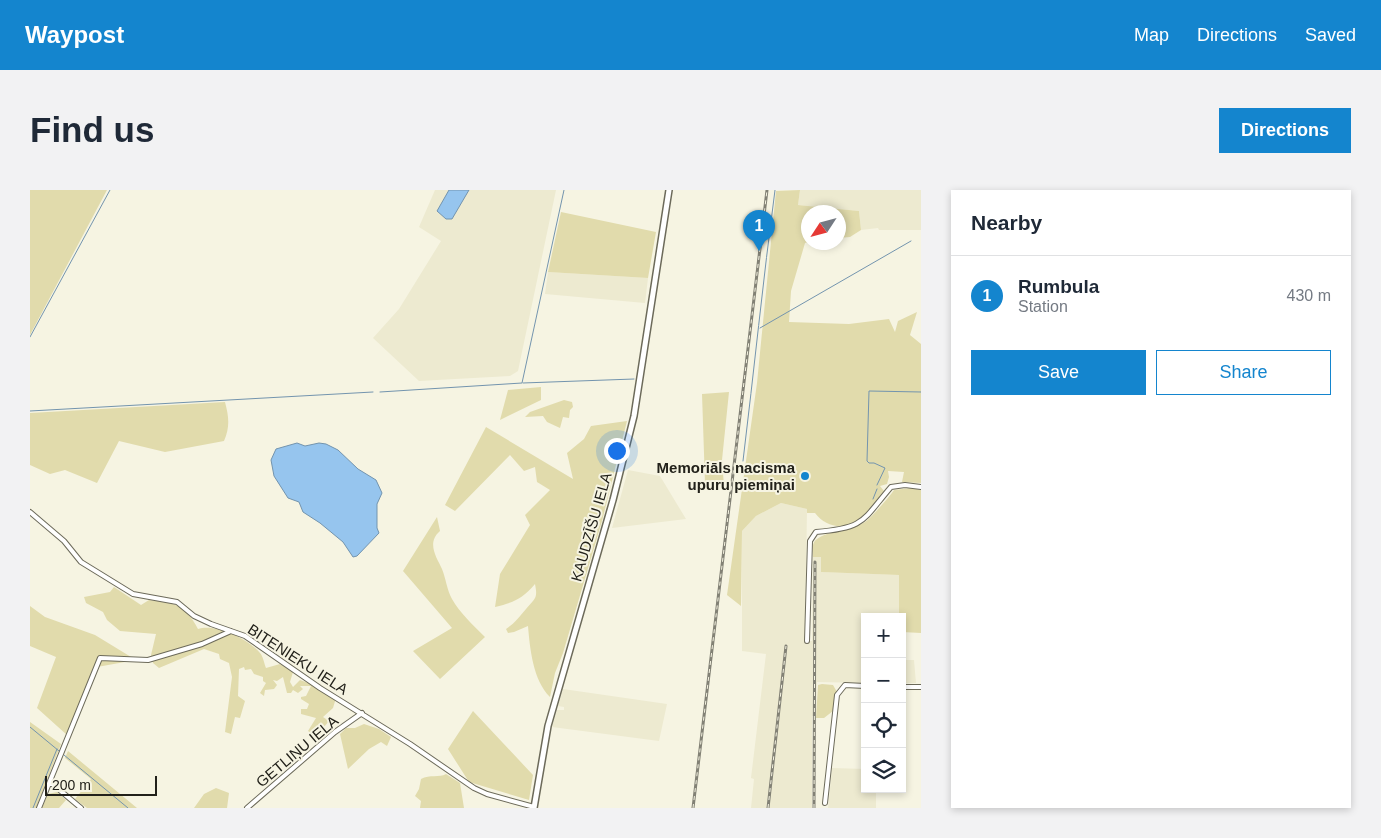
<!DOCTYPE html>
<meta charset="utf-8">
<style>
:root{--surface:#fff;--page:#f2f2f3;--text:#1f2937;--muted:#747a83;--line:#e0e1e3;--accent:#1485ce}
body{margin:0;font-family:Arial,sans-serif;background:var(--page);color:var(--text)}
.controls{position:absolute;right:15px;bottom:15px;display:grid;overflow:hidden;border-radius:0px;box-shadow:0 2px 8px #0003}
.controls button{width:45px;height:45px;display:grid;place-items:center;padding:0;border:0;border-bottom:1px solid var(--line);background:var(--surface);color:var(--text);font:25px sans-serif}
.compass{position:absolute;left:771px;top:15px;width:45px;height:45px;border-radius:50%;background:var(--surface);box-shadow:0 2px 8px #0003;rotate:234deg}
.scale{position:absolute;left:15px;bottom:12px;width:112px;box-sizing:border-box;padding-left:5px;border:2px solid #22211a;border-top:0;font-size:14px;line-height:18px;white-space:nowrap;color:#22211a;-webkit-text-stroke:4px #f6f4e2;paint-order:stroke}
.you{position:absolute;left:586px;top:260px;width:18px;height:18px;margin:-12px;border:4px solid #fff;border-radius:50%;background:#1a73e8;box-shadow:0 0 0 8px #1a73e833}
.badge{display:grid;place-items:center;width:32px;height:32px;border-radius:50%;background:var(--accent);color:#fff;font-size:16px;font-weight:700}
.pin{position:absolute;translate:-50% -41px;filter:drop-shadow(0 1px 2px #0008)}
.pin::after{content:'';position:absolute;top:26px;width:18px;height:15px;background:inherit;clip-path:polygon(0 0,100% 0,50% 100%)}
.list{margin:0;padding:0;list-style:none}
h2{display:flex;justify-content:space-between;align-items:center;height:65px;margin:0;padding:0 20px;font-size:21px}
h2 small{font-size:16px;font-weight:400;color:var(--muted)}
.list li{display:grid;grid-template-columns:32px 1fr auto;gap:15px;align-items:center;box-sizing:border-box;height:80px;padding:0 20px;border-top:1px solid var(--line)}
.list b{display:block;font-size:19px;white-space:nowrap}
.list p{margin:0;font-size:16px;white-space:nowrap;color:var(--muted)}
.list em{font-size:16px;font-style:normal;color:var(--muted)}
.actions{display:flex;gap:10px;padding:15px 20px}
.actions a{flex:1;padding:11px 0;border:1px solid var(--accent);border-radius:0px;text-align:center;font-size:18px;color:var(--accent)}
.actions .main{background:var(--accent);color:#fff}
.icon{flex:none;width:28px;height:28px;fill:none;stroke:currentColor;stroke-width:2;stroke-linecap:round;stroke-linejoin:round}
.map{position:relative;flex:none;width:891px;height:618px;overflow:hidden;border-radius:0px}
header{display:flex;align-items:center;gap:30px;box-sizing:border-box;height:70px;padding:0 25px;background:var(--accent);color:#fff}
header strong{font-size:24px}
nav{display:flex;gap:28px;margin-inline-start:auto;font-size:18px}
.intro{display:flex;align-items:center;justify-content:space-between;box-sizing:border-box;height:120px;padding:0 30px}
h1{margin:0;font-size:35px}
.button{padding:12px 22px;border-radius:0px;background:var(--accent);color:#fff;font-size:18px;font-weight:700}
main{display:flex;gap:30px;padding:0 30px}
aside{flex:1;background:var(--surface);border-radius:0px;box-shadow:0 2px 8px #0003}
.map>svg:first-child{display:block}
</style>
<header>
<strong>Waypost</strong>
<nav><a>Map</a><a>Directions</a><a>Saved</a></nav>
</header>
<div class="intro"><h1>Find us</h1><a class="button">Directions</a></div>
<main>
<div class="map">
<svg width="891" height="618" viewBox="0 0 891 618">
<rect width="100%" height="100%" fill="#f6f4e2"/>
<!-- built -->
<path fill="#edead0" d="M405,0h121l-38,181 -8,5 -91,5 -46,-43 26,-29 42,-68 -22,-14z
M770,0h121v40h-42l-1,-2 -17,2 -2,-19 -61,-6z
M518,82l100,6 -3,25 -100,-9z
M598,280l32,6 26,43 -74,9z
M751,313l26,6 -2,132h7l1,-84h8v15l79,3 -1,42h-34v66l-48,-1 -1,34h-4v92h-61l3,-29 -3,-1 15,-124 -24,-3v-120l14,-15z
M872,470h12l2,23h-14z
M533,499l104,15 -8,37 -107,-14 5,-17h7v-3l-6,-1z
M802,578l33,1v20h11v19h-48z"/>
<!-- green -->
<path fill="#e1dbac" d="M0,0h77l-77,145z
M770,0l-2,15 61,6 2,19 -11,7 -11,1 -1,-26h-30v30l-3,1 -14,48 -2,31 60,2 40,-5 6,13 3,-11 19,-9 -7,23 11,9v139l-19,-1 2,-10 -16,-1 1,6 -2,7 -7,2 4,5c-6,8 -13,18 -20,25 -16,15 -37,13 -49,-3h-8v-4l-26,-6 -25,13 -14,15 -1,75 -14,-11 30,-212 19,-192z
M531,22l95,20 -8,46 -100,-6z
M511,197v13l-41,20 8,-30z
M699,202l-7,68 2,26 -19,-3 -3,-89z
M534,210l8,2 1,5 -3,3 -1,8 -6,-1 -3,11 -13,-6 -4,-6 -18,1 5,-5z
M195,212c4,15 5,25 -1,39l-59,11 -46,-11 -22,42 -32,-13 -15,4 -20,-9v-52z
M597,231l-25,100 -39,132 -8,20 -5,24c-17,-17 -20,-48 -22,-71l-14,6 -6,1 -2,-4c9,-6 13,-12 20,-20 9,-11 12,-10 9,-25 -13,15 -20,18 -40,23l5,-33 30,-49 -5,-10 25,-25 -13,-8 -2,-15 -11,4 -14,-16 -55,56 -10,-6 41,-78 87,52 -6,-26 17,-14 7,-13z
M881,298l10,2v143l-19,-1v-15h-3v-42l-78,-3v-15h-8c0,-4 -1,-9 0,-12 3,-14 39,-14 52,-23 5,-3 26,-27 29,-32z
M407,327l3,14c-14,12 -3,27 2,38 4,10 5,21 10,30 8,14 21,26 33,38l-45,42 -27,-28 39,-23 -49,-57z
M84,397l27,18 8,-5c26,3 36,4 49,29 17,-6 51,10 62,24 3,3 4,10 6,15l14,-4 13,8 -3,10 3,5 7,-7 14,5 22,13 -3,10 -10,9 6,4 -10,12h-8l-3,-2 8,-13 -15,-4v-5h6l2,-5 -8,-5v-2l5,-1 5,-10h-11l3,3 -5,4 -5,-3 -2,3h-4l-4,-16 -6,4 -4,-1 4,5 -3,4 -9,1 -1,6 -4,-3 6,-10 -3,-2v-4l-9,-3 -3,-5 -6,1 -1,-3 -5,2 -1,27 7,5 -5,17 -5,-1 -4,17 -6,-2 7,-55 -3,-14 -9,-4 -1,-5 -15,-5 -45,19 -6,-5 -2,-8 5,-21 -36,-3 -13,-11 -4,-8 -17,-9 -2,-6 26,-5z
M0,416l15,11 50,18 41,25 -39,7 -11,20 -19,48 -30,-27 19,-51 -26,-11z
M792,494l11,1 4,7 -4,19 -9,7h-8l2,-33z
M443,521l60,64 -4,25 -60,-18 -21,-33z
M0,532l31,22 -25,64h-6z
M334,534l15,5 12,8 -4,9 -6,-4 -12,7 -21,20 -8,-35 6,-6h9z
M38,561l69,57h-50l-12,-9 16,-20 -26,-21z
M416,584l14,9 4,25h-44l1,-7 -6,-5 4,-7 2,-10c9,-5 18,-1 25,-5z
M186,598l13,5 -2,15h-33l10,-14z
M27,602l9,8 -7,8h-17l6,-14z"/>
<!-- water -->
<path fill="#96c5ee" stroke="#7394ae" d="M419,0h20l-17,29h-6l-9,-8z
M267,253l8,3 14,-3 7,1 12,6 20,19 18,11 6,13 -5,11v24l2,5 -22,23 -4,1 -10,-15 -23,-19 -17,-11 -4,-10 -11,-4 -14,-22 -3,-16 5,-11z"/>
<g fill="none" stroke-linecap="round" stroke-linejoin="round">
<!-- stream -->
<path stroke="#7394ae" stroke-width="1" d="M730,138l151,-87
M0,147l80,-147
M493,193l111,-4
M350,202l142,-9 42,-193
M0,221l343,-19
M713,271c11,-90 20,-181 32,-271
M847,295l8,-17 -11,-5h-5l-2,-2 2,-70 52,1
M843,309l4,-10
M0,537l29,24
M34,565l64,53
M3,618l24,-59"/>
<defs>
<path id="street" d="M0,322l34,29 17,21 52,32 44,8 17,14 17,8 34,12 75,52 90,56 64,44 13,6 47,13
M777,451l3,-100 6,-9c49,-4 46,-11 75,-45l14,-2 16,2
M872,497h19
M20,592l31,26
M795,613l12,-108 8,-10 20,1
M9,618l61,-150 48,2 54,-16 29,-13
M217,618l88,-76 27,-19"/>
<path id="secondary" d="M504,618l14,-82 65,-226 21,-84 35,-226"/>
</defs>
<!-- street casing -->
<use href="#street" stroke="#6c6a5a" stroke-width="6"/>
<!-- secondary casing -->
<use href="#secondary" stroke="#6c6a5a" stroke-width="8"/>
<!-- street -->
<use href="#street" stroke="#fff" stroke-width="4"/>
<!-- secondary -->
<use href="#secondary" stroke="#fff" stroke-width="5"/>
<defs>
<path id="rail" d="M663,618l74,-618
M738,618l18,-162
M784,618l1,-246"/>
</defs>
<!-- rail casing -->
<use href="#rail" stroke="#828175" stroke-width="3"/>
<!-- rail -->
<use href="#rail" stroke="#f6f4e2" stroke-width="1" stroke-dasharray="4" stroke-linecap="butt"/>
</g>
<!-- markers -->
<circle fill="#1485ce" stroke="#f6f4e2" stroke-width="2" cx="775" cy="286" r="5"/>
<g text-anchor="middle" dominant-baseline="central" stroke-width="4" stroke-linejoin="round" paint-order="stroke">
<!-- poi labels -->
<g font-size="15" font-weight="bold" fill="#22211a" stroke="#f6f4e2" text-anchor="end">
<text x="765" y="277">Memoriāls nacisma<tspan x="765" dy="17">upuru piemiņai</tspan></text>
</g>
<!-- street labels -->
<g font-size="15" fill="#22211a" stroke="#f6f4e2">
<text transform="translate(561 337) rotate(-74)">KAUDZĪŠU IELA</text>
<text transform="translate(268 469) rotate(33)">BITENIEKU IELA</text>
<text transform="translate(267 561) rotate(-40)">GETLIŅU IELA</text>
</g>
</g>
</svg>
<div class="controls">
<button>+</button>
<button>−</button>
<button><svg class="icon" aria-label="locate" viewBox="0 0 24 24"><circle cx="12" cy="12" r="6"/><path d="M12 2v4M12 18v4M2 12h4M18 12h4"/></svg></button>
<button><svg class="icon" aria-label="layers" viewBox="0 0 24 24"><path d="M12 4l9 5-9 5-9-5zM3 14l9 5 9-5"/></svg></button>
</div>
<svg class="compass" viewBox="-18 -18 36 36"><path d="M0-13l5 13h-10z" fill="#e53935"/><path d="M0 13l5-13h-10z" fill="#747a83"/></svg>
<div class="scale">200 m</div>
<div class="you"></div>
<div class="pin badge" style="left:729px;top:61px">1</div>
</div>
<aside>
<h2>Nearby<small></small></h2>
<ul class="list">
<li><span class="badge">1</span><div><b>Rumbula</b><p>Station</p></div><em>430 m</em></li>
</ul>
<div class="actions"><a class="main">Save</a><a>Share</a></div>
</aside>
</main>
